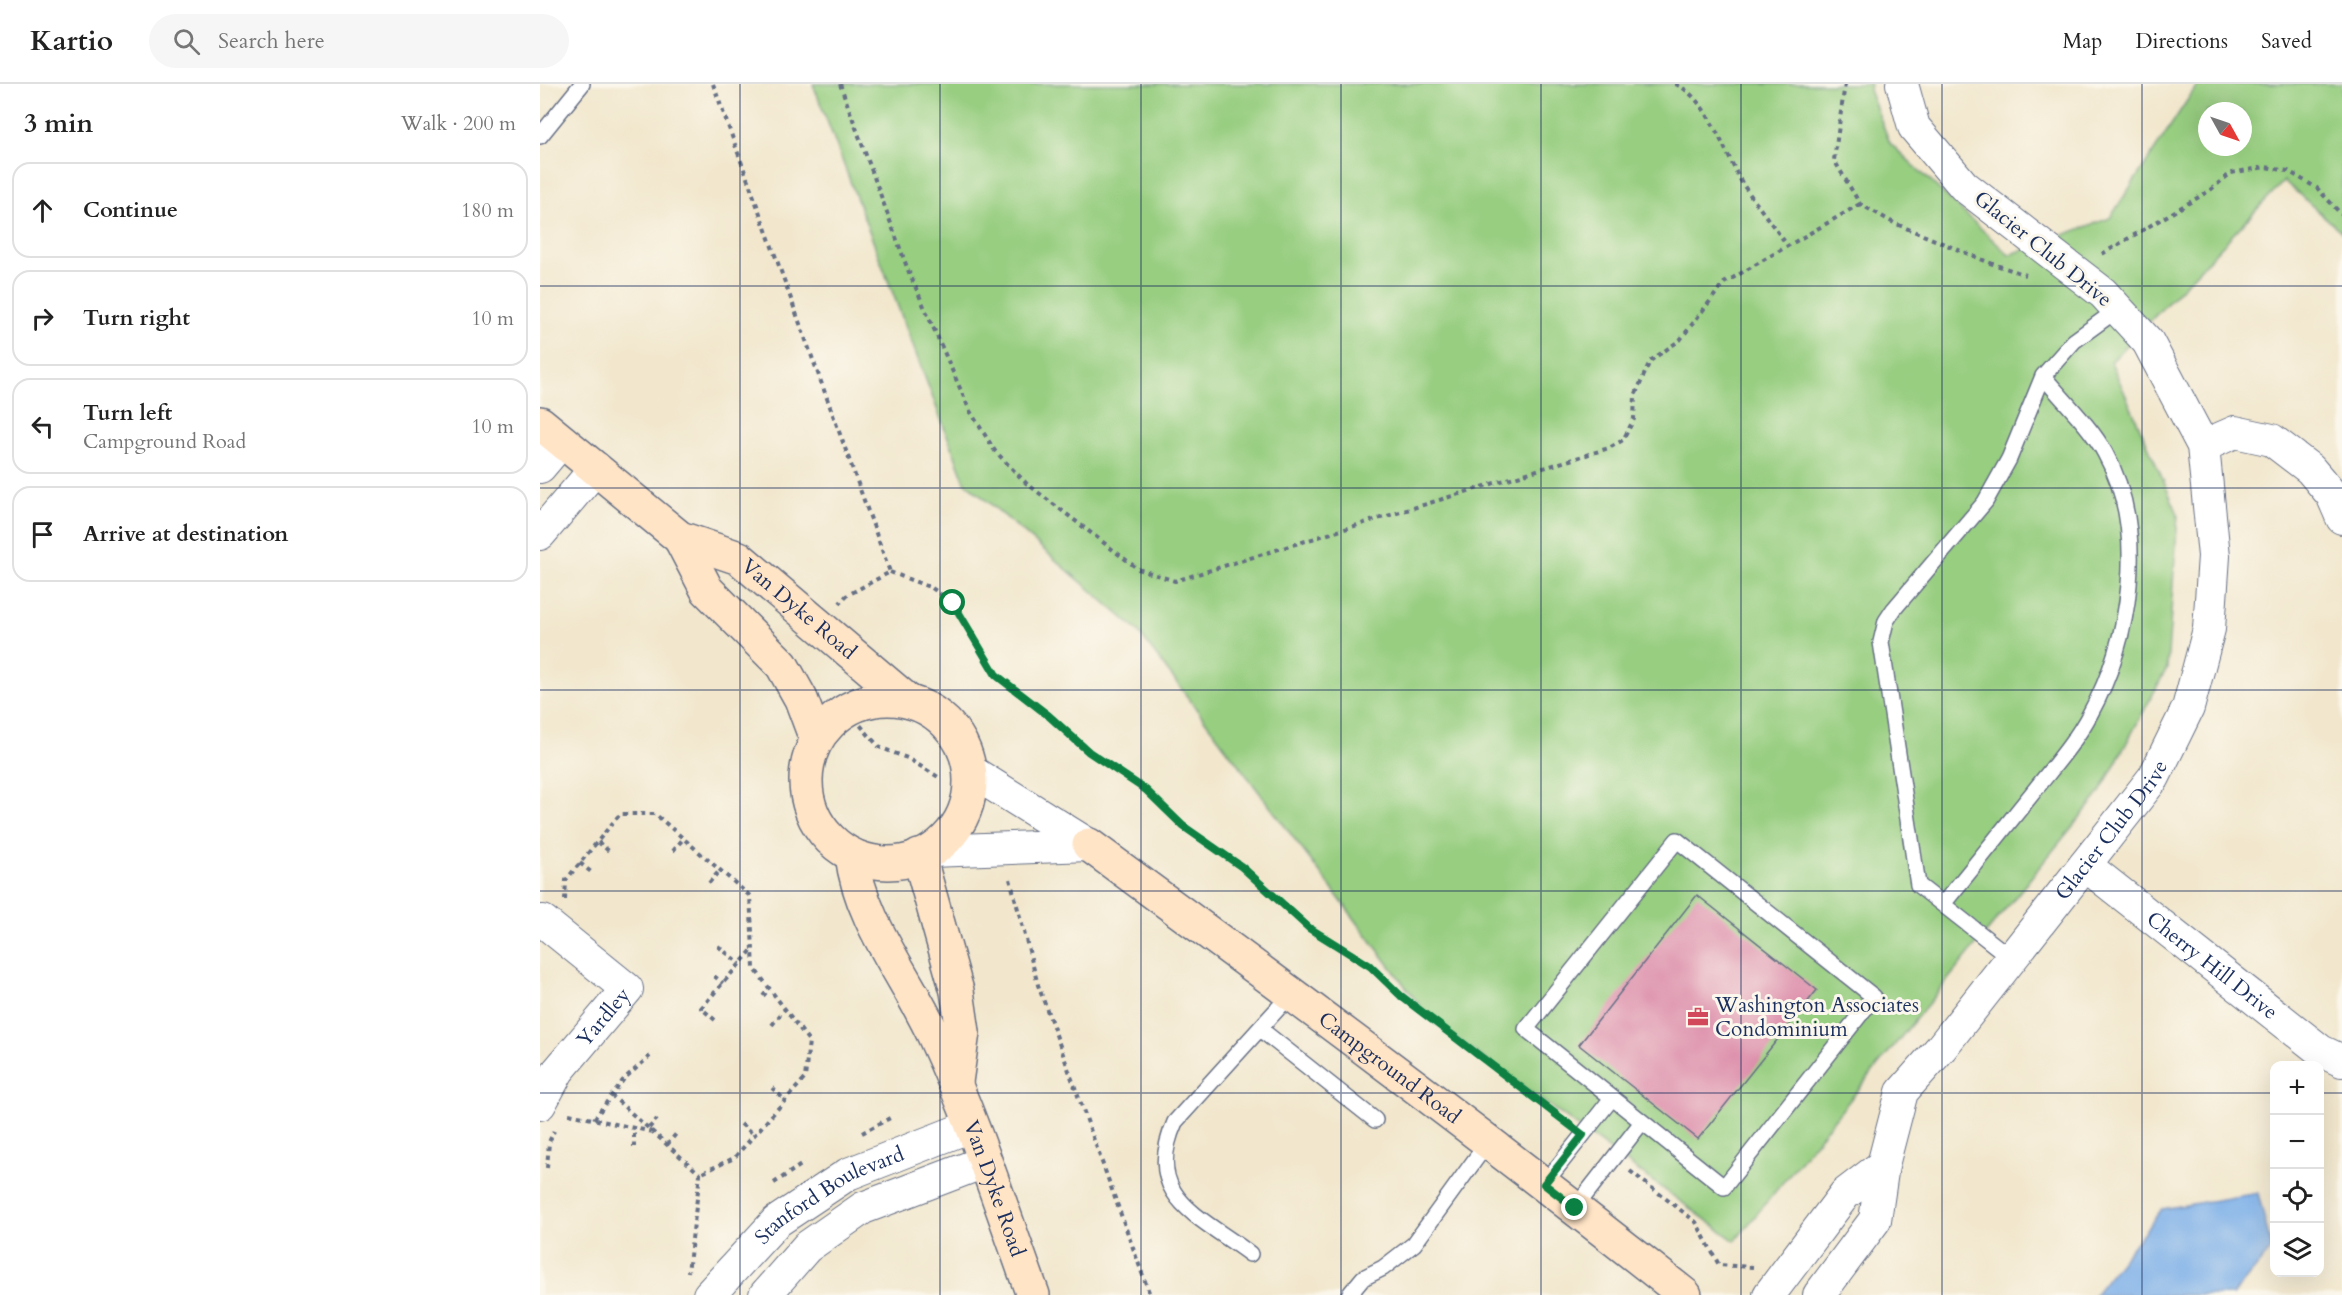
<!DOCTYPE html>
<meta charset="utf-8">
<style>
:root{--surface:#fff;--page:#f6f6f6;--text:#222;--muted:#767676;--line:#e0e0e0}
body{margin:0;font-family:Cardo,serif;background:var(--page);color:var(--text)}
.controls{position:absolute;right:18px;bottom:18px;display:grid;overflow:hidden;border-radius:12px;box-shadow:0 6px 24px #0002}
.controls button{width:54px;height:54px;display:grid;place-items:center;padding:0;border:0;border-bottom:2px solid var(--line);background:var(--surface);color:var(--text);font:30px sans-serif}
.compass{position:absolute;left:1658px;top:18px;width:54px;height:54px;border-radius:50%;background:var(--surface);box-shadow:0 6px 24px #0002;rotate:130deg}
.stop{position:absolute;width:18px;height:18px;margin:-14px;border:4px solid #0b8043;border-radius:50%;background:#fff}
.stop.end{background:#0b8043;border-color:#fff;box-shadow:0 2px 6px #0008}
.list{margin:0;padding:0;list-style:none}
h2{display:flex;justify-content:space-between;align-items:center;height:78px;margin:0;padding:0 24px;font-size:26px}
h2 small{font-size:20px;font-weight:400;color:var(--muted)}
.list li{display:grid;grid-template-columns:39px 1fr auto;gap:18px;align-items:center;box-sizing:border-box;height:96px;margin:0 12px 12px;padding:0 12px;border:2px solid var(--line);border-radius:18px}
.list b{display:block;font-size:22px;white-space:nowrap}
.list p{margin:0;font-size:20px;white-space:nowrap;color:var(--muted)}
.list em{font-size:20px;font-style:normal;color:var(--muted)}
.icon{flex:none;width:33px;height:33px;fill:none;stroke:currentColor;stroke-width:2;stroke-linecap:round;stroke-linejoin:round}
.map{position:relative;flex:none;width:1802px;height:1211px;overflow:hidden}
header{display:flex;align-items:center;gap:36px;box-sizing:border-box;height:84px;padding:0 30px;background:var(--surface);border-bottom:2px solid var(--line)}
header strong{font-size:28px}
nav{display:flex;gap:33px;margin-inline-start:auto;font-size:21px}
.search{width:420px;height:54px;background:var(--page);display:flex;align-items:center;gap:15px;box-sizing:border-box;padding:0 21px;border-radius:33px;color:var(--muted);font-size:22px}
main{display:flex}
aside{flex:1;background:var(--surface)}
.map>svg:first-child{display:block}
</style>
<header>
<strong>Kartio</strong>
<div class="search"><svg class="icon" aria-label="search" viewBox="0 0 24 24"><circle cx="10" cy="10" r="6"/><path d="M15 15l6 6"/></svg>Search here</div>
<nav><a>Map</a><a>Directions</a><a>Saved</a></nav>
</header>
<main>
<aside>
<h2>3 min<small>Walk · 200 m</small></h2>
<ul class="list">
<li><svg class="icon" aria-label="ahead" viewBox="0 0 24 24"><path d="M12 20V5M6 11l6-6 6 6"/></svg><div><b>Continue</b></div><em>180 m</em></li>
<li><svg class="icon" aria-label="right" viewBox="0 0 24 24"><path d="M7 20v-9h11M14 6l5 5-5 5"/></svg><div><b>Turn right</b></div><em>10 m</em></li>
<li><svg class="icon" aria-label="left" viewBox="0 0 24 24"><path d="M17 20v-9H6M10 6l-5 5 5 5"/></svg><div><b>Turn left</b><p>Campground Road</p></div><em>10 m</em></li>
<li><svg class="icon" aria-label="arrive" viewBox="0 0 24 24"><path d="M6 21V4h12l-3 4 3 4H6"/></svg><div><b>Arrive at destination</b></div></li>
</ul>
</aside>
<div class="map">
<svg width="1802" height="1211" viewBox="0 0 1802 1211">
<rect width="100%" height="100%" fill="#fbf7ec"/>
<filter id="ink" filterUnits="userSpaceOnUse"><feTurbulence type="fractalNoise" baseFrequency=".0167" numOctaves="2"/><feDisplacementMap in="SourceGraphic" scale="12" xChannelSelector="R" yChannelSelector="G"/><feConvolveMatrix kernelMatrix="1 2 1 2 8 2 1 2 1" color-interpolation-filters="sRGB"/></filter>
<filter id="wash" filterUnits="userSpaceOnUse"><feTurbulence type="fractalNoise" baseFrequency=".008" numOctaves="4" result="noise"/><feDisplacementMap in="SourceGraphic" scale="24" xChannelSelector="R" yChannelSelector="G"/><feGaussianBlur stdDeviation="1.35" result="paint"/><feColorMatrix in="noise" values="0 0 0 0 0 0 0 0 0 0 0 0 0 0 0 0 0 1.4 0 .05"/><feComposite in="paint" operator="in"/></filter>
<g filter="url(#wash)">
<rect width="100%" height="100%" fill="#f2e7cd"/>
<!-- green -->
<path fill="#97ce80" stroke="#597e6f" stroke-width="1.5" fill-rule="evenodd" d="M273,0h1057l-1,6 21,53 119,112 101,-37 88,-134h144v148l-58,-51 -173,181 67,152 -11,154 -68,126 -364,447 -305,-222 -293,-389 -172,-148zM1667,27h36v36h-36z"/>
<!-- water -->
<path fill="#7bafe8" stroke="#4b6fa3" stroke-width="1.5" d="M1718,1109l14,56 -39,46h-139l68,-86z"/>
<g id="blocks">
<!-- building -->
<path fill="#dc8ba9" d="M1157,811l120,95 -119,149 -119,-94z"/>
</g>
</g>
<g filter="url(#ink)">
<use href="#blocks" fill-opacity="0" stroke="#666f85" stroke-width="1.5"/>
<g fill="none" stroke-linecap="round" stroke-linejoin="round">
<defs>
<path id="lane" d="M0,52l42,-52
M1137,756l197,157 -150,190 -198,-158z
M1403,820c30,-36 59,-73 88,-109 21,-27 43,-51 59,-81 41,-74 58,-184 15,-261 -13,-25 -44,-55 -62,-77
M1471,874l-93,-73 -37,-243 5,-21 8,-12 91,-107 24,-43 34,-83 31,-35 44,-32
M720,945l115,91
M1004,1100l68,-86
M1035,1124l67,-86
M710,1170c-52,-39 -108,-58 -75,-132l117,-129
M809,1211l14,-17 20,-10 31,-24 74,-102"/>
<g id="street">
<path d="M1663,362l32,-14 37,8 38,29 22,26 10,23"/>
<path d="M0,383l22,-26"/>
<path d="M0,450l56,-66"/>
<path d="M429,686l120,75"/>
<path d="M391,767l158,-6"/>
<path id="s1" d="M1545,781l236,186 21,10"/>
<path id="s2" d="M0,1020l18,-33 69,-82 -84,-68"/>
<path id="s3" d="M1343,1081l19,-73 39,-44 213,-271 34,-69 21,-79 5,-73 -11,-110 -55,-104 -45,-49 -139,-107 -50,-59 -12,-43"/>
<path id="s4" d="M169,1211l67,-73 72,-48 123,-48"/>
<path d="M225,1211l42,-48 56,-39 121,-46"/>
<path d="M1229,1211l76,-101 38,-29 -8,55 -56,75"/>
</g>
<g id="secondary">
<path id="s5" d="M0,339l140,115 59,20 169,143"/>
<path d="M140,454l27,52 75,75 19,34 15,40"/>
<circle cx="348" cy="697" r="82"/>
<path id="s6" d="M549,761c201,147 401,295 596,450"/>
<path id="s7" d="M312,771c8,67 57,124 84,185 38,82 66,170 97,255"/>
<path d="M379,772l38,135 6,41 -7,50"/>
</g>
</defs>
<!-- lane casing -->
<use href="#lane" stroke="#666f85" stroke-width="18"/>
<!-- street casing -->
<use href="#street" stroke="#666f85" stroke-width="34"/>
<!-- secondary casing -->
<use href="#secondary" stroke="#666f85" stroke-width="36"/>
<!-- path -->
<path stroke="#666f85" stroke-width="4" stroke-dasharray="4.5 4.5" stroke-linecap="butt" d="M173,0l177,488 -44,24 -6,7
M300,0l68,186 62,141 25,40 31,32 112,86 37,12 434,-133 14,-8 11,-21 1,-23 15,-35 30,-21 44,-57 136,-79
M1135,0c33,13 51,73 69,102 14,20 29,40 44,60
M1305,0l-11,76 26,44 34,19 96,40 36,12
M1562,170l107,-63 22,-18 34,-6 23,4 29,17 25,27
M350,488l42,16 21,15 43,72 53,40 40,37 57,38 37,36 59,40 67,62 61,38 30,30 164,125
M297,614l42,49 28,11 33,20
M423,720l12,15
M58,758l12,10
M133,767l10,-12
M40,779l11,9
M470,795l28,106 112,310
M169,799l11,-13
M25,816l1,-20 54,-66h35l95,82 4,72 55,73 -4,37 -71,80 -34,16
M178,862l22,18
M174,892l9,7
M223,912l6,-7
M175,936l-14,-12 51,-58
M232,941l13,-16
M232,1004l13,12
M71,1011l89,79 -12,98
M29,1030l84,18
M54,1035l30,-40 26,-23
M201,1040l13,11
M109,1044l8,-9
M322,1049l28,-15
M127,1061l9,-11
M94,1063v-19
M7,1084l2,-26 5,-11
M1090,1087l66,51 23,43 34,2
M234,1099l30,-20"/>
<!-- lane -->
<use href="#lane" stroke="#fff" stroke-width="15"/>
<!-- street -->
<use href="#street" stroke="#fff" stroke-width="32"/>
<!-- secondary -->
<use href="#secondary" stroke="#ffe4c6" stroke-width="33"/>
</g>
</g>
<g fill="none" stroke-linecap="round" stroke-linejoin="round" filter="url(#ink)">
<!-- route -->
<path stroke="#0b8043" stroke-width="8" d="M413,519l43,72 53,41 40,36 57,38 37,36 59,41 67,61 61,38 31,30 182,139 -39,49 31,24"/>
</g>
<!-- grid -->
<path fill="none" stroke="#1b2f5e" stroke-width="1.5" stroke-opacity="0.55" d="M200,0v1211M400,0v1211M601,0v1211M801,0v1211M1001,0v1211M1201,0v1211M1402,0v1211M1602,0v1211M0,202h1802M0,404h1802M0,606h1802M0,807h1802M0,1009h1734M1780,1009h22"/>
<!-- icons -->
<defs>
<symbol id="office-bare" viewBox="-9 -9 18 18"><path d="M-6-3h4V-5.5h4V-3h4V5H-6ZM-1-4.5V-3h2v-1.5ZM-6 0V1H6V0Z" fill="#d1495b" stroke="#fbf7ec" stroke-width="2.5" paint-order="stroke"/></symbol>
</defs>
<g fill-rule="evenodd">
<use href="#office-bare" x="1143" y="918" width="30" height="30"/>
</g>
<g text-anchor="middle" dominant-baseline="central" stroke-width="6" stroke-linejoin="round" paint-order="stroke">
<!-- street labels -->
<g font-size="21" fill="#1b2f5e" stroke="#fbf7ec">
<text transform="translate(1503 165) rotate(39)">Glacier Club Drive</text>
<text stroke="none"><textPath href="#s5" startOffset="322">Van Dyke Road</textPath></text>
<text stroke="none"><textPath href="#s3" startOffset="411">Glacier Club Drive</textPath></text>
<text stroke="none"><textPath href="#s1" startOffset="162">Cherry Hill Drive</textPath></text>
<text stroke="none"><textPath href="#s2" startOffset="108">Yardley</textPath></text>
<text stroke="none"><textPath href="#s6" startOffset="374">Campground Road</textPath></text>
<text stroke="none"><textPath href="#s7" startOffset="364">Van Dyke Road</textPath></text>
<text stroke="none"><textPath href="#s4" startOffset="159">Stanford Boulevard</textPath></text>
</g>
<!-- poi labels -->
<g font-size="21" fill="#1b2f5e" stroke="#fbf7ec" text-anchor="start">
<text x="1175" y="921">Washington Associates<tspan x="1175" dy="24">Condominium</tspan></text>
</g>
</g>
</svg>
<div class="controls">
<button>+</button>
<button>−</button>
<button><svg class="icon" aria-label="locate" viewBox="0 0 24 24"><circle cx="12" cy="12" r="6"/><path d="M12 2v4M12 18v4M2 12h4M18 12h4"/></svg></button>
<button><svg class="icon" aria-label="layers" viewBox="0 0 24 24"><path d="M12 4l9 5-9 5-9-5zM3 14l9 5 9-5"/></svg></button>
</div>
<svg class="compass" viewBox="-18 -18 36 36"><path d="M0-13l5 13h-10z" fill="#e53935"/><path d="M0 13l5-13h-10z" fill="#767676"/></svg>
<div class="stop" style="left:413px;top:519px"></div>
<div class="stop end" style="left:1035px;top:1124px"></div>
</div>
</main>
